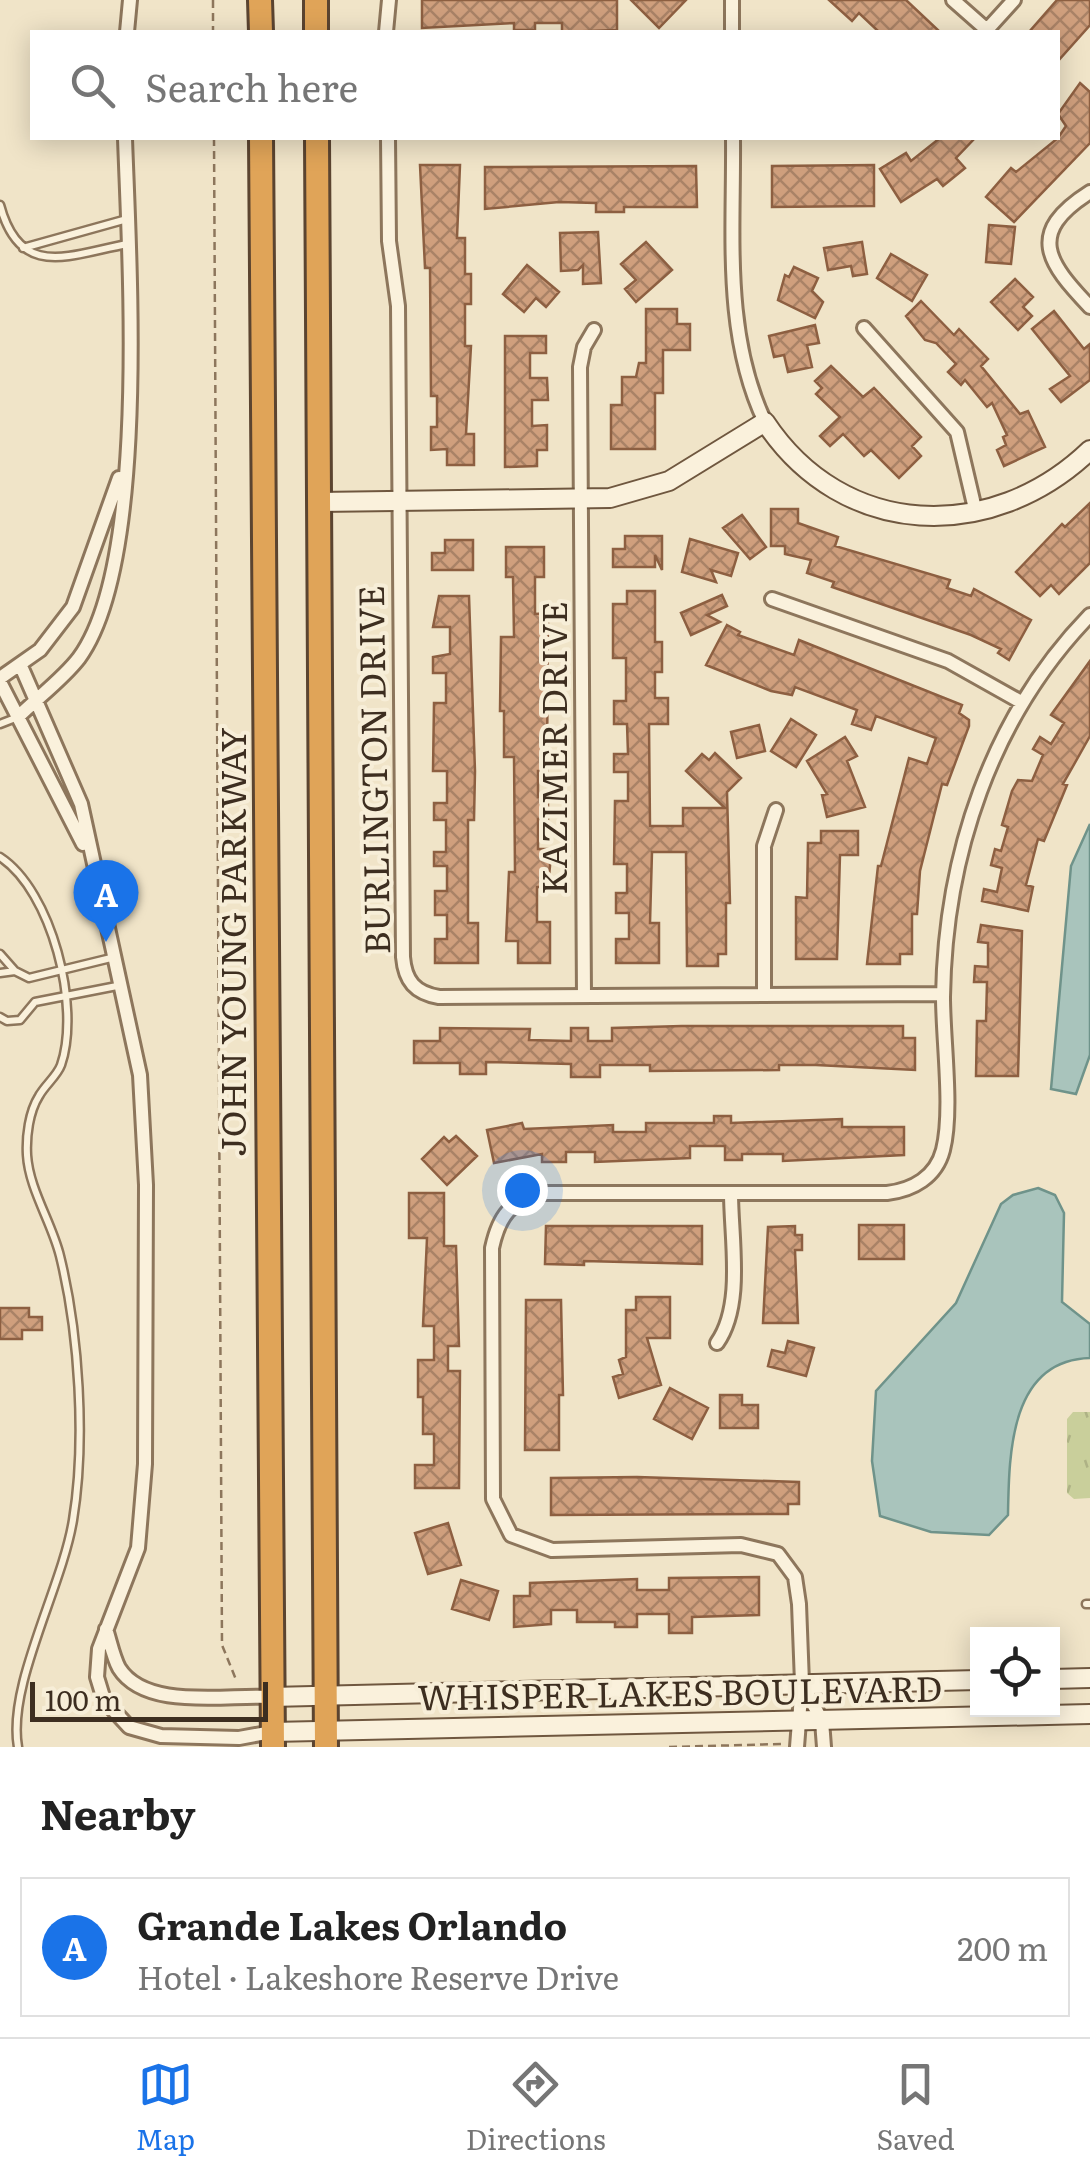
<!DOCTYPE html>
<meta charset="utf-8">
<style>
:root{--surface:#fff;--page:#f6f6f6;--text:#222;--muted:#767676;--line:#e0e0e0;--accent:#1a73e8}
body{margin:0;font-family:Literata,serif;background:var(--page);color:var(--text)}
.controls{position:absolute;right:30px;bottom:30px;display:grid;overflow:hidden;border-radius:0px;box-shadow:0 5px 25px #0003}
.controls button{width:90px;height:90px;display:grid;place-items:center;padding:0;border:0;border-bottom:2px solid var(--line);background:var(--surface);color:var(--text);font:50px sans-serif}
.scale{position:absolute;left:30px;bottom:25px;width:238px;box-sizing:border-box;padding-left:10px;border:5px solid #3d2e20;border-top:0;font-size:28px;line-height:35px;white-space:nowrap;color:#3d2e20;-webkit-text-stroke:8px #f7eed8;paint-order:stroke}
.you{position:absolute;left:522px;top:1190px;width:35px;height:35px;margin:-25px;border:8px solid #fff;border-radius:50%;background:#1a73e8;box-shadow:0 0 0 15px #1a73e833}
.badge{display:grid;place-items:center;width:65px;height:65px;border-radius:50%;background:var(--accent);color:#fff;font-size:32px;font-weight:700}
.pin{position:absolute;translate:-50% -82px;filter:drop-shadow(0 2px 5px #0008)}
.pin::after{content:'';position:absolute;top:52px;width:35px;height:30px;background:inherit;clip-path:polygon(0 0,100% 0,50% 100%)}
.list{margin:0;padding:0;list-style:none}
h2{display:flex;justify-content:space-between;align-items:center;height:130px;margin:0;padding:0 40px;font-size:42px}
h2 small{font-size:32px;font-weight:400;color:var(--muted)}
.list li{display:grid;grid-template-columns:65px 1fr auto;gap:30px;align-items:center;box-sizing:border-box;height:140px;margin:0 20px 20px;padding:0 20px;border:2px solid var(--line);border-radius:0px}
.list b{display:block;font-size:38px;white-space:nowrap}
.list p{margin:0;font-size:32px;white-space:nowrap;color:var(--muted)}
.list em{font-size:32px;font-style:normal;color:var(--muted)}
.icon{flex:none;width:55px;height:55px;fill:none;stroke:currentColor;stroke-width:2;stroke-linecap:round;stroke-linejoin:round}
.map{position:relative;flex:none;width:1090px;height:1747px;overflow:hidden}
.search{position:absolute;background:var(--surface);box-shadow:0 5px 25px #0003;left:30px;right:30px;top:30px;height:110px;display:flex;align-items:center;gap:25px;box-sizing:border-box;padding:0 35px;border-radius:0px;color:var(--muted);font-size:38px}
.sheet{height:290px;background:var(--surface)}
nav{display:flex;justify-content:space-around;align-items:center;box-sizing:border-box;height:140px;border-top:2px solid var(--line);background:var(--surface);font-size:28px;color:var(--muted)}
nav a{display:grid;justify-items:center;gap:5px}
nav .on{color:var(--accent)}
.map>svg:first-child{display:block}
</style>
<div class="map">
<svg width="1090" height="1747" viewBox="0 0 1090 1747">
<defs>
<pattern id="park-tufts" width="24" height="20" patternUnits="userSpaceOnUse" patternTransform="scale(2.5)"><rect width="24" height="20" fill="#c9cf9b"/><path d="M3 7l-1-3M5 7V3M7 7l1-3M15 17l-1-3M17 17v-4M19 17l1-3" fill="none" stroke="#aeb285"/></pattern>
<pattern id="building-cross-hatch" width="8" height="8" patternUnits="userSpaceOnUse" patternTransform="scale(2.5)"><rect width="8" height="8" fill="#cf9f7d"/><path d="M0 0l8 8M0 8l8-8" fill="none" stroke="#a98266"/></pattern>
</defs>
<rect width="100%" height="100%" fill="#f0e4c8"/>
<!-- park -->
<path fill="url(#park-tufts)" d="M1073,1412h17v86l-16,1 -7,-6v-74z"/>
<!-- water -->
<path fill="#a9c4bc" stroke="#6f938a" stroke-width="2.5" d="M1090,824v231l-14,39 -25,-5 20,-223z
M1038,1188l17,7 9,18 -2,89 28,22v34c-80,2 -81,95 -82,157l-19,20 -58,-3 -51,-16 -8,-55 4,-70 80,-88 45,-99 12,-9z"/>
<!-- building -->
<path fill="url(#building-cross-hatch)" stroke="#8d5f41" stroke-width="2.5" d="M422,0h195v30l-55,2v-9h-27v7h-21v-7l-92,5z
M631,0h55l-27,28z
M829,0h77l34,32h-61l-20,-19 -7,8z
M1057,0h33v25l-32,36v-29h-29z
M1080,83l10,9v51l-76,79 -28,-25 25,-29 5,4 42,-34 8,-12 -8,-12z
M940,138h35l-19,20 9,10 -22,18 -6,-7 -36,23 -21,-33 26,-16 5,8z
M420,165h40l-3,73h8v36h6v30h-6v42h6l-5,88h8v31h-27v-16l-16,1v-23h6v-31h-6l-1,-128h-5z
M874,165v41l-102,1v-41z
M696,166l1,41h-73v5h-28v-9l-37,-1 -74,7v-42z
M989,225l26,2 -4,37 -25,-2z
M598,232l3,51 -18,1v-19l-5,5 -17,1 -1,-38z
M646,242l26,28 -36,32 -11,-13 11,-9 -15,-16z
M862,242l5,32 -14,2 -2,-10 -23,4 -4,-22z
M891,254l36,21 -15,26 -35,-23z
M527,265l32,27 -13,15 -10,-9 -12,14 -21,-18z
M794,267l24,11 -6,13 11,11 -8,16 -37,-18 7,-25 4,2z
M1015,279l18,18 -10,10 9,9 -14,14 -27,-28z
M921,301l33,34 5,-6 29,30 -7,7 39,48 8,-3 17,36 -41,19 -7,-16 9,-5 -3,-8 4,-2 -15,-32 -5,4 -22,-27 -4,5 -13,-13 8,-8 -20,-21 -11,-3 -19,-24z
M646,309h31v15h13v26h-27v43h-8v56h-44v-44h11v-28h14l3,-14h7z
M1054,311l30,38 6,-5v36l-29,22 -11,-13 20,-13 -38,-47z
M815,325l4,18 -12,2 5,22 -24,5 -4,-17 -10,2 -5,-21z
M505,336h41v17h-16v25h17l1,22h-16v26l15,-1v25h-10v16l-32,1z
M831,366l32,31 11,-9 47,49 -9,9 9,10 -22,22 -28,-28 -7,6 -21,-22 -13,12 -10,-10 20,-19 -24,-23 6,-6 -7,-7z
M1090,503v60l-31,31 -8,-9 -11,11 -24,-24 46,-48 3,3z
M771,509h27v14l40,14 -3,9 115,34 -3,8 24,8 3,-7 57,31 -22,40 -11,-7 3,-4 -30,-14 -139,-48 2,-5 -27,-9 4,-13 -26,-6v-8h-14z
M742,515l24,32 -16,12 -27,-31z
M625,536h37v34l-7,-15v12h-42v-18h12z
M690,539l48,14 -7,23 -20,-6 5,12 -34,-10z
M445,540h28v30h-41v-17h13z
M506,547h38v30h-9v37l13,-1 -1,158h-9v26h10v22h-10v30h12v17l-2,21h-11v35h13v41h-32v-22h-12l3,-69h6l-1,-115h-10v-46h-4l1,-74h13l-1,-60h-7z
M627,591h28v51h7v30h-7v26h13v26h-19l1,102h33v-18h42l-39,-37 16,-17 7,6 6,-7 26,25 -14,14 3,111h-4v51h-8v12h-31l-1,-114h-34l-2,71h9v40h-43v-24h13v-26h-13v-20h11v-29h-13l1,-63h13v-29h-14v-18h14l-1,-30h-13v-23h12v-43h-13v-54h14z
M722,595l5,11 -20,9 13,7 -29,13 -10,-22z
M439,596h30l6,175 -1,49h-6v103h10v40h-43v-24h12v-24h-12v-24h12v-25h-13v-14h12v-32h-12v-17h13v-32h-14l1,-68h12v-30h-13v-16l17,-3v-27h-17z
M727,625l13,7 -2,3 56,20 5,-15 163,65 -3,8 10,7v6l-22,59 -5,-1 -22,87 -3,43h-5v40h-12v10h-33l11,-98h3l28,-108 18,6 9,-26 -60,-22 -5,14 -19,-6 5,-14 -62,-23 -3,8 -21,-4 -65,-26z
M1090,661v75l-27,48 4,1 -23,56 -6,-2 -12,46 7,2 -5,24 -46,-10 2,-12 13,3 5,-24 -11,-3 4,-16 6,2 7,-24 -6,-2 10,-34 6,-11 14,1 11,-26 -10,-6 7,-12 11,7 13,-21 -13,-8z
M791,719l25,16 -20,32 -25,-16z
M759,725l6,26 -28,7 -6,-26z
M845,737l12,19 -10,5 18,46 -38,10 -5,-22 5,-1 -20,-33z
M821,831h37v24h-18l-3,104h-41v-62l11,1 1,-55h13z
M981,925l41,6 -4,145h-42l1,-55h9l1,-39h-13l1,-16 13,1v-24l-10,-1z
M682,1026h221v12h12v32l-99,-5h-37v5l-129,1v-6h-50v12h-29v-13l-85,-2v12h-26v-11h-46v-22h26v-13l90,1 -1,11 42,1v-13h17v13h24v-13z
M714,1116h17v7l111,-4v8h62v28l-121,6v-7h-41v6h-17v-14h-35v12l-95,4v-10h-29v10h-24v-8l-48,9 -7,-33 35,-7 2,6 89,-4v7h33v-9h68z
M456,1136l21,20 -30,29 -25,-26 22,-22 5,5z
M409,1193h35v53h12l3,100h-11v25h12l-1,117h-44v-23h19v-31h-11v-37h-5v-37h16v-34h-11l4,-88h-18z
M859,1225h45v34h-45z
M546,1226h156v38l-118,-3v4l-39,-1z
M795,1226v9h7v15h-7l3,73h-35l5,-96z
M636,1297h34v41h-23l14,47 -42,13 -6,-21 10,-3 -4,-14 7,-3v-47h10z
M526,1300h35l2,95h-4v55h-34z
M0,1308h29v9h13v13h-20v9h-22z
M788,1341l26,7 -8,28 -38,-10 4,-16 13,3z
M670,1388l38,20 -16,31 -38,-20z
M720,1395h22v10h16v23h-38z
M637,1477l162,5v22h-11v10l-237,1v-37z
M448,1523l13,42 -33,9 -13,-41z
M759,1577v38l-67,2v16h-23v-19h-32v13h-22v-5h-38v-12h-26v14l-37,3v-31h16v-13l107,-4v11h32v-12z
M461,1580l37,11 -9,29 -37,-11z"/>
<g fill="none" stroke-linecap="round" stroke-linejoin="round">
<defs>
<path id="lane" d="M0,205c20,75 69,50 127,39
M23,248l104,-29
M0,724l18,-7
M0,857c52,34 81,150 61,208 -4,11 -16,20 -22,31 -10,16 -13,40 -12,59 2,34 25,68 33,101 19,77 26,185 13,264 -11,68 -66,165 -55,227
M0,954l15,17 14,7 86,-21
M0,973l15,-2
M0,1017l7,4 13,-1 15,-18 87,-17
M1086,1604h4"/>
<path id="street" d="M732,0v32
M953,0l34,30
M127,32l3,-32
M386,32l3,-32
M985,32l29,-32
M388,138l1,103 9,65 5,651c2,24 12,36 36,40l504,-3
M733,138c1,95 -10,196 32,284
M1090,192c-65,41 -42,71 0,115
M864,328l93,104 19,81
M772,599l176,62 73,41
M20,664l61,140 59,271 6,110 -1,279 -7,84 -39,101 -2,28 7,23 25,27 32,9 78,2 33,-6
M0,678l40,-28 33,-43 46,-129
M0,682l83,162
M18,717c19,-19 45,-38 61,-59 70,-96 50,-399 46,-520
M764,995v-149l12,-36
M584,996l-4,-629 4,-20 10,-17
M717,1343c27,-38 14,-104 14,-150
M106,1629c4,12 7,28 13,39 27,43 109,26 152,29
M802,1683l20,38 2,26
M797,1747l5,-64 -3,-79 -4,-27 -17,-23 -37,-9 -189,5 -41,-15 -18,-36 -1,-251c7,-32 18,-47 51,-55h344c26,-3 49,-16 56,-43 10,-39 0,-110 0,-153 2,-141 48,-280 147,-382"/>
<path id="secondary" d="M319,502l291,-4 59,-17 96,-59c78,118 227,122 325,28
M1052,1679l38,-1
M271,1697l707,-17
M272,1732l818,-18"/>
<path id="highway" d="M260,0l1,32
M316,0v32
M261,138l12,1609
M317,138l9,1609"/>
</defs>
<!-- lane casing -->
<use href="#lane" stroke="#8d765c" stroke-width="11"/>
<!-- street casing -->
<use href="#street" stroke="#8d765c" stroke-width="18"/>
<!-- secondary casing -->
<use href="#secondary" stroke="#6f573f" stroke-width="22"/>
<!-- highway casing -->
<use href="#highway" stroke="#5b4430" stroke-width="28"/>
<!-- path -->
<path stroke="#8d765c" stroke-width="2.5" stroke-dasharray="8 5" stroke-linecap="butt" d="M213,0v32
M214,138l8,1507 15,37
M669,1747l113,-3"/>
<!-- lane -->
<use href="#lane" stroke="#faf1dc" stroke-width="6"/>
<!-- street -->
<use href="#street" stroke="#faf1dc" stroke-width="12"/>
<!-- secondary -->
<use href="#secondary" stroke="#faf1dc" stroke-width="18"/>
<!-- highway -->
<use href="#highway" stroke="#e0a458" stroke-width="22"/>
</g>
<g text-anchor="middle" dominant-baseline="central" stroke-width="8" stroke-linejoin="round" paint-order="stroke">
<!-- street labels -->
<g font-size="35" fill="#3d2e20" stroke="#f7eed8">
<text transform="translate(552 748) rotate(-90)">KAZIMER DRIVE</text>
<text transform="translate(372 770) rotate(-91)">BURLINGTON DRIVE</text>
<text transform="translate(231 942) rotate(-90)">JOHN YOUNG PARKWAY</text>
<text transform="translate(680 1691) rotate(-1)">WHISPER LAKES BOULEVARD</text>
</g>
</g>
</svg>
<div class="controls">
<button><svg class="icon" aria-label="locate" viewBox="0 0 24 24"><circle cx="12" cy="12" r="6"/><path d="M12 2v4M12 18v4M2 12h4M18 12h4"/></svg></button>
</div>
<div class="scale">100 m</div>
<div class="you"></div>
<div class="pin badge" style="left:106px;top:942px">A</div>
<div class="search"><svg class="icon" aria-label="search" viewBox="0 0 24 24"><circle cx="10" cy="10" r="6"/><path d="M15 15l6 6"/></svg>Search here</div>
</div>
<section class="sheet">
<h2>Nearby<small></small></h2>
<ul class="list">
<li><span class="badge">A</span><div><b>Grande Lakes Orlando</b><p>Hotel · Lakeshore Reserve Drive</p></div><em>200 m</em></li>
</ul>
</section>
<nav>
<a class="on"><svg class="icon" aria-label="map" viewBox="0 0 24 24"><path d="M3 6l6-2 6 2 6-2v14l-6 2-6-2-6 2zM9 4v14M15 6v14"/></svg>Map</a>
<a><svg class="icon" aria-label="directions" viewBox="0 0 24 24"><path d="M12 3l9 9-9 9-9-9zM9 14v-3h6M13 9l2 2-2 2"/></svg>Directions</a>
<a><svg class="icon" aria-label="saved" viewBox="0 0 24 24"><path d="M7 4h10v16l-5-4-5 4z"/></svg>Saved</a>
</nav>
